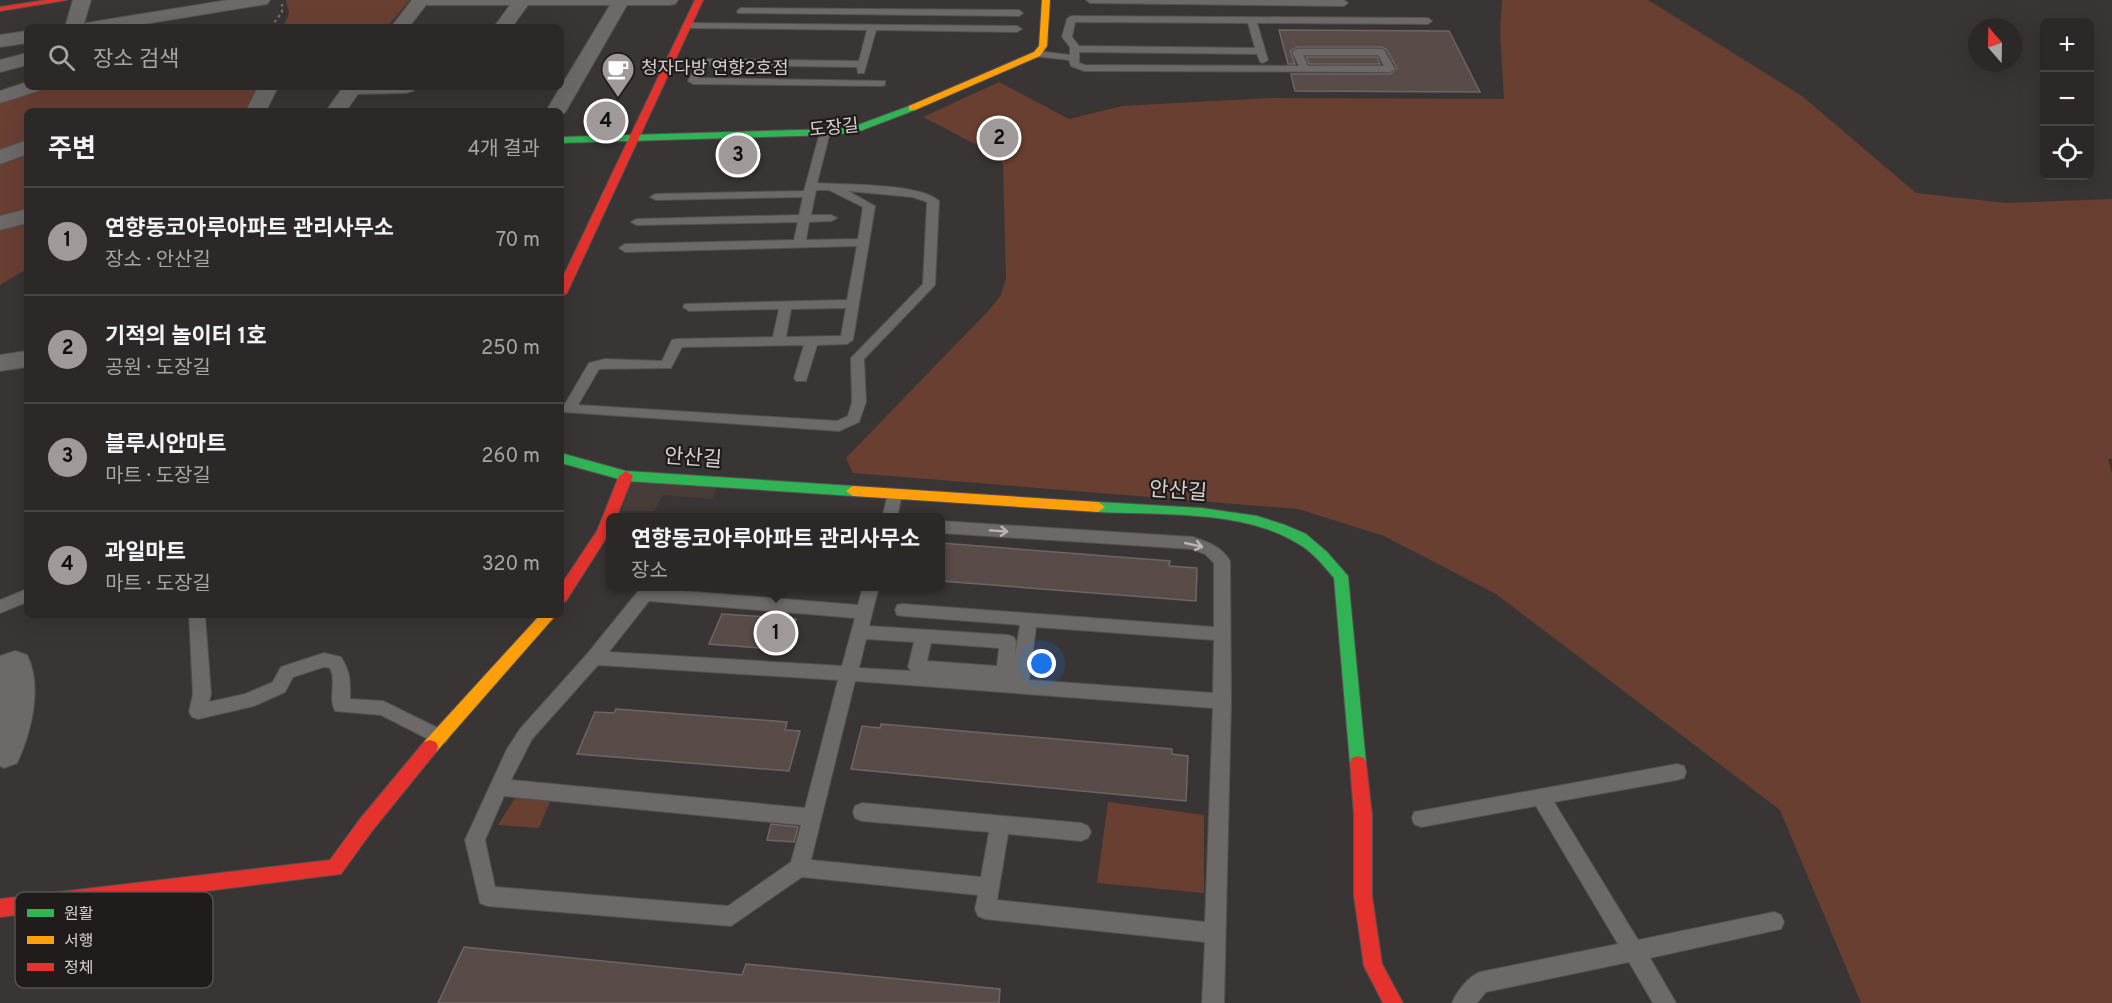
<!DOCTYPE html>
<html lang="ko">
<meta charset="utf-8">
<style>
:root{--surface:#2b2827;--page:#373433;--text:#f1f3f6;--muted:#a6a6a7;--line:#474444;--accent:#9f9a99}
body{margin:0;font-family:Overpass,"Noto Sans KR",sans-serif;background:var(--page);color:var(--text)}
.controls{position:absolute;right:18px;top:18px;display:grid;overflow:hidden;border-radius:9px;box-shadow:0 6px 24px #0002}
.controls button{width:54px;height:54px;display:grid;place-items:center;padding:0;border:0;border-bottom:2px solid var(--line);background:var(--surface);color:var(--text);font:30px sans-serif}
.compass{position:absolute;left:1968px;top:18px;width:54px;height:54px;border-radius:50%;background:var(--surface);box-shadow:0 6px 24px #0002;rotate:340deg}
.you{position:absolute;left:1042px;top:664px;width:21px;height:21px;margin:-15px;border:4px solid #fff;border-radius:50%;background:#1a73e8;box-shadow:0 0 0 9px #1a73e833}
.badge{display:grid;place-items:center;width:39px;height:39px;border-radius:50%;background:var(--accent);color:#111;font-size:20px;font-weight:700}
.pin{position:absolute;translate:-50% -50%;border:3px solid #fff;box-shadow:0 2px 6px #0006}
.popup{position:absolute;left:606px;top:513px;width:339px;height:78px;box-sizing:border-box;display:grid;place-content:center;border-radius:9px;background:var(--surface);filter:drop-shadow(0 2px 4px #0005);font-size:20px;white-space:nowrap;color:var(--muted)}
.popup b{font-size:22px;color:var(--text)}
.popup::after{content:'';position:absolute;left:50%;top:100%;margin-left:-12px;border:12px solid transparent;border-top-color:var(--surface)}
.list{margin:0;padding:0;list-style:none}
h2{display:flex;justify-content:space-between;align-items:center;height:78px;margin:0;padding:0 24px;font-size:26px}
h2 small{font-size:20px;font-weight:400;color:var(--muted)}
.list li{display:grid;grid-template-columns:39px 1fr auto;gap:18px;align-items:center;box-sizing:border-box;height:108px;padding:0 24px;border-top:2px solid var(--line)}
.list b{display:block;font-size:22px;white-space:nowrap}
.list p{margin:0;font-size:20px;white-space:nowrap;color:var(--muted)}
.list em{font-size:20px;font-style:normal;color:var(--muted)}
.icon{flex:none;width:33px;height:33px;fill:none;stroke:currentColor;stroke-width:2;stroke-linecap:round;stroke-linejoin:round}
.map{position:relative;flex:none;width:2112px;height:1003px;overflow:hidden}
.search{position:absolute;background:var(--surface);box-shadow:0 6px 24px #0002;left:24px;top:24px;width:540px;height:66px;display:flex;align-items:center;gap:15px;box-sizing:border-box;padding:0 21px;border-radius:9px;color:var(--muted);font-size:22px}
.panel{position:absolute;background:var(--surface);box-shadow:0 6px 24px #0002;left:24px;top:108px;width:540px;height:510px;border-radius:9px}
.map>svg:first-child{display:block}
</style>
<div class="map">
<svg width="2112" height="1003" viewBox="0 0 2112 1003">
<rect width="100%" height="100%" fill="#393534"/>
<!-- built -->
<path fill="#483c39" d="M632,481l85,6 -5,12 -49,-4 -9,16h-33z"/>
<!-- green -->
<path fill="#693f32" d="M286,0h124l-23,27h-104l6,-14z
M1502,0h146l154,96 114,97 90,10 106,-4v260h-4l4,15v529h-251l-81,-193 -284,-216 -112,-58 -86,-27 -445,-36 -7,-15 144,-149 11,-14 5,-17 -3,-112 -3,-9 -77,-40 76,-35 70,37 53,-13 148,-8 234,1 -4,-67z
M52,87h207l-12,24h-220v158l-27,16v-182z
M515,798l35,3 -11,27 -41,-3z
M1108,802l96,13v78l-107,-10z"/>
<!-- building -->
<path fill="#594b47" stroke="#6a6766" stroke-width="1.5" d="M1279,30l170,1 31,61 -185,-1 -4,-17h99l7,-6 -11,-19 -5,-2h-84l-7,4 5,13h-7z
M1306,57h71l3,7h-71z
M941,543l229,18 -1,5 28,2 -1,33 -255,-20z
M722,614l74,5 -9,31 -78,-6z
M616,709l171,13 -2,8 15,1 -11,40 -212,-17 18,-42 19,1z
M881,724l291,25v5l16,2 -2,45 -335,-32 11,-43 18,2z
M771,824l27,3 -4,15 -27,-2z
M464,947l278,28 4,-11 254,25 -1,14h-561z"/>
<g fill="none" stroke-linecap="round" stroke-linejoin="round">
<defs>
<path id="lane" d="M1086,0h258l4,3 -4,3 -254,-3z
M741,8l278,2 4,3 -4,3 -281,-3 -1,-2z
M1071,16l357,2 4,3 -4,3 -171,-1 11,37 -5,3 -3,-1 -3,-8 -178,-2v11l6,2 214,1 -7,-14 5,-3h84l3,1 11,19 -5,3 -306,-1 -13,-5 -2,-6 -35,-4v-4l3,-1 33,4v-8l-8,-10 5,-18zM1075,22l173,1 7,25 -176,-2 -7,-9zM1303,55h75l6,11h-76z
M687,23l330,3 5,3 -5,3 -141,-2 -12,43h-6l-1,-6 -151,-2 -7,13 186,3v4l-3,1 -189,-2 -5,-3 10,-19 5,-3 156,2 8,-31 -183,-2 -2,-2z
M825,129l5,3 -13,51c27,2 103,0 122,18l-4,84 -71,74 2,43 -7,20 -20,9 -275,-19 -2,-3 27,-46 16,-4 57,2 10,-21 5,-1 96,-2 6,-28 -90,2 -6,-4 2,-3 162,-4 10,-54 -232,6 -6,-4 6,-4 169,-4 4,-18 -161,3 -6,-3 6,-3 162,-4 4,-18 -147,3 -6,-3 6,-3 148,-3 16,-59zM816,190h13l34,17 -5,32 -52,1 3,-18 22,-1 6,-3 -6,-3h-20zM848,191l64,6 15,5 -4,82 -72,74 1,44 -4,14 -11,5 -259,-16 21,-36 72,-1 11,-21 122,-2 -10,33 2,3h10l11,-36 30,-1 6,-4 22,-134zM846,308l-5,28 -55,1 5,-28z
M895,489l7,5 -5,24h-15l6,-24z
M941,521l252,16c15,5 29,10 37,24l1,140 -7,302h-22l3,-61 -220,-23 -7,-3 -3,-7 3,-14 -176,-18 -71,49 -244,-20 -7,-3 -15,-63 42,-91 13,-20 68,-76 51,-63 6,-2 213,17 5,-19h16l-10,40 139,9 6,2 2,5 -1,13 5,-30 -117,-9 -6,-1 -2,-5 2,-5 6,-1 311,23v-64l-9,-9 -13,-5 -251,-16zM649,601l206,17 -13,48 -233,-14zM1036,627l178,13 -1,53 -184,-13zM866,639l48,3 -6,25 3,4 -52,-3zM931,643l68,5 -2,18 -70,-5zM598,665l240,15 -33,128 -294,-28 21,-41zM855,681l358,27 -8,214 -208,-22 11,-66 73,7 7,-3 3,-6 -3,-6 -7,-3 -219,-20 -7,3 -2,6 2,6 7,3 127,11 -8,45 -170,-17zM504,796l297,29 -10,37 -63,44 -233,-19 -10,-47z
M27,589v13l-27,11v-13z
M189,615h16l6,79 -2,8 36,-8 28,-12 8,-15 43,-14 17,4c10,16 9,24 9,42l33,2 63,31 3,5 -3,5 -6,3 -6,-3 -53,-27 -46,-4c-7,-13 2,-30 -5,-43l-6,-1 -31,10 -8,15 -31,14 -56,13 -6,-2 -3,-5 4,-18z
M1677,764l7,2 2,6 -2,6 -7,2 -123,22 84,138 136,-28 7,3 3,7 -3,7 -131,29 26,45h-23l-24,-41 -143,30 -9,11h-25c5,-12 16,-26 28,-31l138,-28 -82,-138 -115,21 -7,-3 -2,-6 2,-6z"/>
<path id="street" d="M73,0h18l-8,27 3,-4 6,-1 136,-22h42l-3,4 -6,1 -135,22h-61z
M412,0h266l-3,4 -6,1h-42l-61,106 -5,5v-5h-15l64,-106h-82l-16,22h-18l16,-22h-84l-17,22h-18z
M27,31v12l-27,4v-12z
M27,53v12l-27,7v-12z
M27,82v5h14l-3,4 -38,12v-12z
M258,87h20l-12,24h-20z
M343,87h73l-3,4 -7,2 -48,1 -12,17h-20z
M27,140v14l-27,10v-14z
M27,209v14l-27,7v-14z
M27,351v16l-27,4v-16z
M15,651l12,4c16,32 4,78 -10,108l-13,5 -4,-2v-110z"/>
<path id="fast" d="M912,105l3,1v4l-55,21 -28,4 -271,8v-6l271,-8 23,-3z
M561,453l65,18 227,15 7,5 -7,5 -227,-15 -65,-18z
M1098,502l104,6 55,8 28,9 21,9 21,18 21,24 18,187 -2,5 -6,2 -6,-2 -2,-5 -16,-185c-11,-13 -22,-27 -37,-35 -53,-33 -138,-28 -199,-31l-7,-5z"/>
<path id="slow" d="M1042,0h8l-3,46 -7,10 -125,54h-6v-4l125,-54 5,-6z
M853,486l245,16 7,5 -7,5 -245,-16 -7,-5z
M540,615h16l-120,137 -6,2 -6,-2 -2,-5 2,-5z"/>
<path id="jam" d="M46,0h21l-67,11v-4z
M695,0h8l-136,293 -6,3v-15z
M626,471l7,5 -17,42h-5l-1,14 -44,69 -5,2v-18l36,-54 22,-55z
M430,740l6,2 2,5 -2,5 -64,79 -31,43 -341,43v-18l330,-39 30,-41 64,-77z
M1358,756l6,2 2,5 6,52v81l10,68 21,39h-20l-19,-37 -10,-70v-81l-4,-52 2,-5z"/>
</defs>
<!-- lane casing -->
<use href="#lane" stroke="#545150" stroke-width="2"/>
<!-- street casing -->
<use href="#street" stroke="#545150" stroke-width="2"/>
<!-- fast casing -->
<use href="#fast" stroke="#545150" stroke-width="2"/>
<!-- slow casing -->
<use href="#slow" stroke="#545150" stroke-width="2"/>
<!-- jam casing -->
<use href="#jam" stroke="#545150" stroke-width="2"/>
<!-- path -->
<path stroke="#747170" stroke-width="2" stroke-dasharray="3 3" stroke-linecap="butt" d="M271,27l11,-15v-8"/>
<!-- lane -->
<use href="#lane" fill="#6c6968" fill-rule="evenodd"/>
<!-- street -->
<use href="#street" fill="#6c6968" fill-rule="evenodd"/>
<!-- fast -->
<use href="#fast" fill="#30b455" fill-rule="evenodd"/>
<!-- slow -->
<use href="#slow" fill="#ff9f0a" fill-rule="evenodd"/>
<!-- jam -->
<use href="#jam" fill="#e5322d" fill-rule="evenodd"/>
</g>
<!-- one-way arrows -->
<defs><path id="oneway-shaft" d="M-6 0H5M1.5-3L5.5 0L1.5 3" fill="none" stroke-width="1.6" stroke-linecap="round" stroke-linejoin="round" transform="scale(1.5)"/></defs>
<g stroke="#bcb7b6">
<use href="#oneway-shaft" transform="translate(999 531) rotate(4)"/>
<use href="#oneway-shaft" transform="translate(1194 545) rotate(13)"/>
</g>
<!-- icons -->
<defs>
<symbol id="cafe-pin" viewBox="-11 -11 22 30"><path d="M0 17L-7.5 6A9.5 9.5 0 1 1 7.5 6Z" fill="#9f9a99" stroke="#201c1b"/><path d="M-5.5-4.5H6V0H3Q3 3.5 0 3.5H-2.5Q-5.5 3.5-5.5 0ZM3-3.2v2h1.7v-2ZM-6 4.5H4V6H-6Z" fill="#fff"/></symbol>
</defs>
<g fill-rule="evenodd">
<use href="#cafe-pin" x="599" y="50" width="38" height="52"/>
</g>
<g text-anchor="middle" dominant-baseline="central" stroke-width="4.5" stroke-linejoin="round" paint-order="stroke">
<!-- far-poi labels -->
<g font-size="18" fill="#d6d1d0" stroke="#201c1b" text-anchor="start">
<text x="641" y="69">청자다방 연향2호점</text>
</g>
<!-- far-street labels -->
<g font-size="18" fill="#d6d1d0" stroke="#201c1b">
<text transform="translate(834 129) rotate(-6)">도장길</text>
</g>
<!-- street labels -->
<g font-size="21" fill="#d6d1d0" stroke="#201c1b">
<text transform="translate(693 459) rotate(4)">안산길</text>
<text transform="translate(1178 492) rotate(4)">안산길</text>
</g>
</g>
<!-- legend -->
<rect x="15" y="892" width="198" height="96" rx="9" fill="#201c1b" stroke="#575251" stroke-width="1.5"/>
<rect x="27" y="909" width="27" height="8" fill="#30b455"/>
<rect x="27" y="936" width="27" height="8" fill="#ff9f0a"/>
<rect x="27" y="963" width="27" height="8" fill="#e5322d"/>
<g font-size="16" fill="#d6d1d0">
<text x="64" y="919">원활</text>
<text x="64" y="946">서행</text>
<text x="64" y="973">정체</text>
</g>
</svg>
<div class="controls">
<button>+</button>
<button>−</button>
<button><svg class="icon" aria-label="locate" viewBox="0 0 24 24"><circle cx="12" cy="12" r="6"/><path d="M12 2v4M12 18v4M2 12h4M18 12h4"/></svg></button>
</div>
<svg class="compass" viewBox="-18 -18 36 36"><path d="M0-13l5 13h-10z" fill="#e53935"/><path d="M0 13l5-13h-10z" fill="#a6a6a7"/></svg>
<div class="you"></div>
<div class="pin badge" style="left:776px;top:633px">1</div>
<div class="popup"><b>연향동코아루아파트 관리사무소</b>장소</div>
<div class="pin badge" style="left:999px;top:138px">2</div>
<div class="pin badge" style="left:738px;top:155px">3</div>
<div class="pin badge" style="left:606px;top:121px">4</div>
<div class="search"><svg class="icon" aria-label="search" viewBox="0 0 24 24"><circle cx="10" cy="10" r="6"/><path d="M15 15l6 6"/></svg>장소 검색</div>
<section class="panel">
<h2>주변<small>4개 결과</small></h2>
<ul class="list">
<li><span class="badge">1</span><div><b>연향동코아루아파트 관리사무소</b><p>장소 · 안산길</p></div><em>70 m</em></li>
<li><span class="badge">2</span><div><b>기적의 놀이터 1호</b><p>공원 · 도장길</p></div><em>250 m</em></li>
<li><span class="badge">3</span><div><b>블루시안마트</b><p>마트 · 도장길</p></div><em>260 m</em></li>
<li><span class="badge">4</span><div><b>과일마트</b><p>마트 · 도장길</p></div><em>320 m</em></li>
</ul>
</section>
</div>
